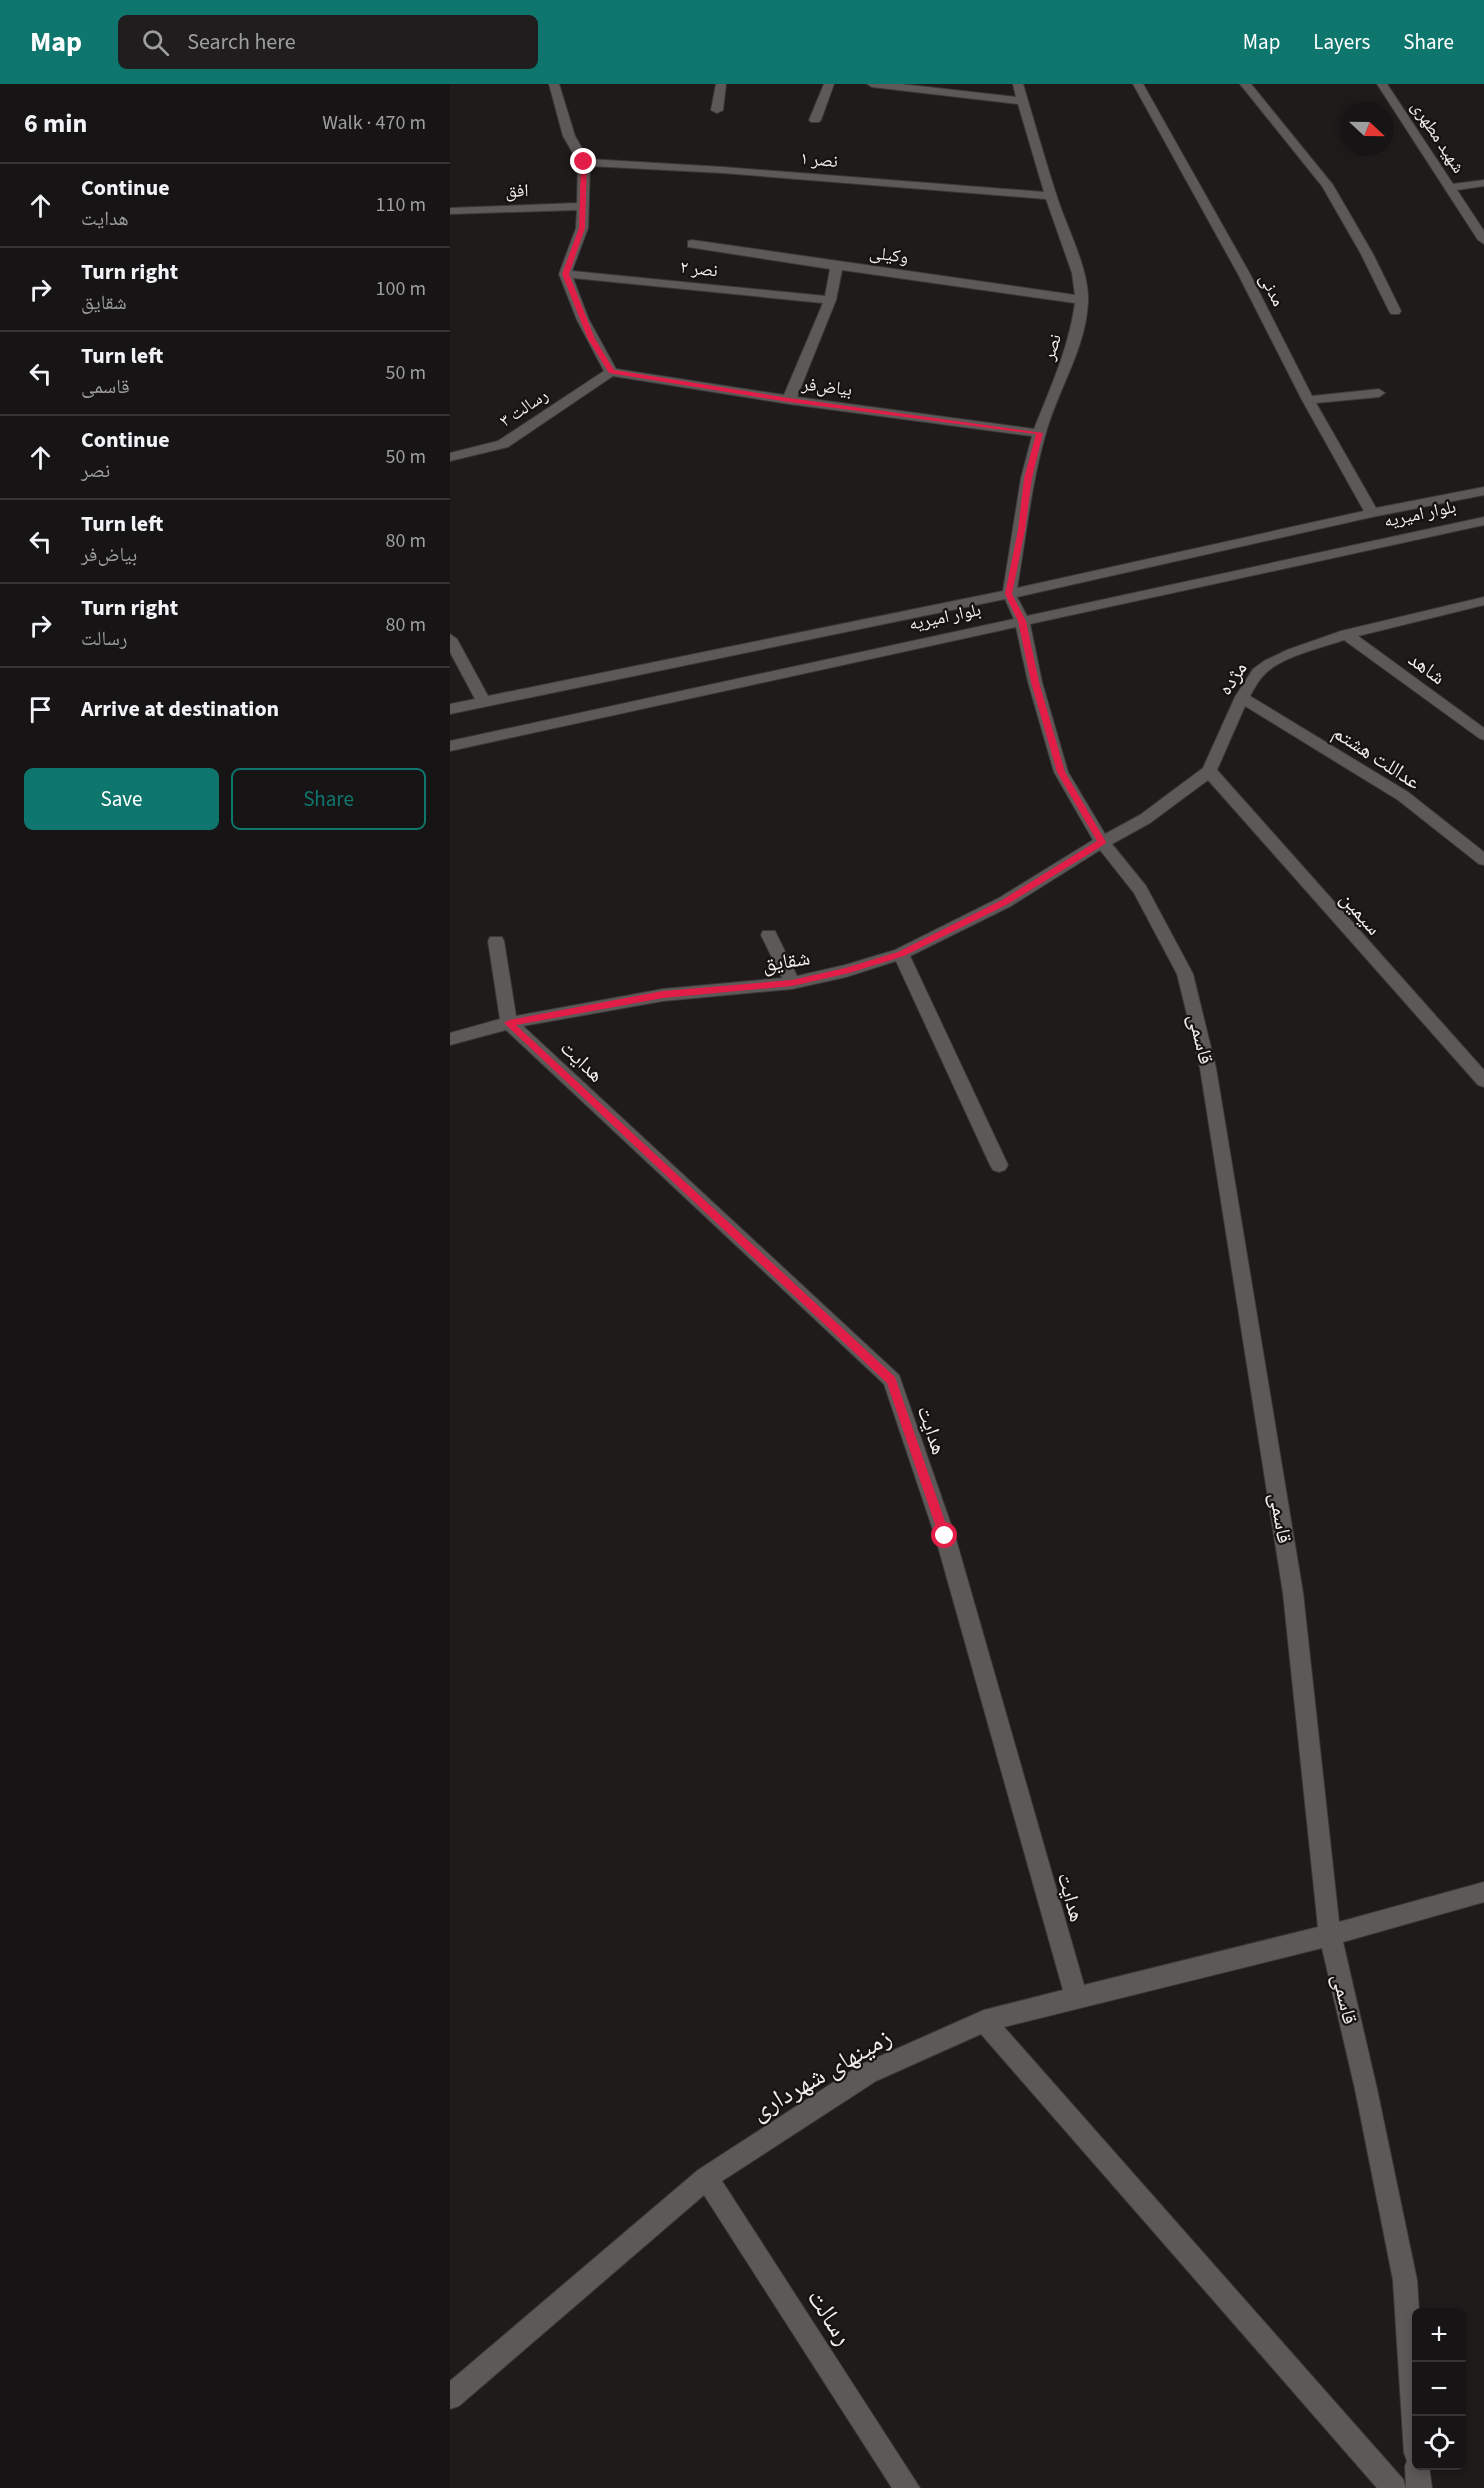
<!DOCTYPE html>
<meta charset="utf-8">
<style>
:root{--surface:#161414;--page:#1f1d1d;--text:#f1f3f6;--muted:#9e9ea0;--line:#353334;--accent:#0f766e}
body{margin:0;font-family:"Source Sans 3","Noto Naskh Arabic",sans-serif;background:var(--page);color:var(--text)}
.controls{position:absolute;right:18px;bottom:18px;display:grid;overflow:hidden;border-radius:9px;box-shadow:0 3px 9px #0003}
.controls button{width:54px;height:54px;display:grid;place-items:center;padding:0;border:0;border-bottom:2px solid var(--line);background:var(--surface);color:var(--text);font:30px sans-serif}
.compass{position:absolute;left:890px;top:18px;width:54px;height:54px;border-radius:50%;background:var(--surface);box-shadow:0 3px 9px #0003;rotate:112deg}
.stop{position:absolute;width:18px;height:18px;margin:-14px;border:4px solid #e11d48;border-radius:50%;background:#fff}
.stop.end{background:#e11d48;border-color:#fff;box-shadow:0 2px 6px #0008}
.list{margin:0;padding:0;list-style:none}
h2{display:flex;justify-content:space-between;align-items:center;height:78px;margin:0;padding:0 24px;font-size:26px}
h2 small{font-size:20px;font-weight:400;color:var(--muted)}
.list li{display:grid;grid-template-columns:39px 1fr auto;gap:18px;align-items:center;box-sizing:border-box;height:84px;padding:0 24px;border-top:2px solid var(--line)}
.list b{display:block;font-size:22px;white-space:nowrap}
.list p{margin:0;font-size:20px;white-space:nowrap;color:var(--muted)}
.list em{font-size:20px;font-style:normal;color:var(--muted)}
.actions{display:flex;gap:12px;padding:18px 24px}
.actions a{flex:1;padding:14px 0;border:2px solid var(--accent);border-radius:9px;text-align:center;font-size:21px;color:var(--accent)}
.actions .main{background:var(--accent);color:#fff}
.icon{flex:none;width:33px;height:33px;fill:none;stroke:currentColor;stroke-width:2;stroke-linecap:round;stroke-linejoin:round}
.map{position:relative;flex:none;width:1034px;height:2404px;overflow:hidden}
header{display:flex;align-items:center;gap:36px;box-sizing:border-box;height:84px;padding:0 30px;background:var(--accent);color:#fff}
header strong{font-size:28px}
nav{display:flex;gap:33px;margin-inline-start:auto;font-size:21px}
.search{width:420px;height:54px;background:var(--page);display:flex;align-items:center;gap:15px;box-sizing:border-box;padding:0 21px;border-radius:9px;color:var(--muted);font-size:22px}
main{display:flex}
aside{flex:1;background:var(--surface)}
.map>svg:first-child{display:block}
</style>
<header>
<strong>Map</strong>
<div class="search"><svg class="icon" aria-label="search" viewBox="0 0 24 24"><circle cx="10" cy="10" r="6"/><path d="M15 15l6 6"/></svg>Search here</div>
<nav><a>Map</a><a>Layers</a><a>Share</a></nav>
</header>
<main>
<aside>
<h2>6 min<small>Walk · 470 m</small></h2>
<ul class="list">
<li><svg class="icon" aria-label="ahead" viewBox="0 0 24 24"><path d="M12 20V5M6 11l6-6 6 6"/></svg><div><b>Continue</b><p>هدایت</p></div><em>110 m</em></li>
<li><svg class="icon" aria-label="right" viewBox="0 0 24 24"><path d="M7 20v-9h11M14 6l5 5-5 5"/></svg><div><b>Turn right</b><p>شقایق</p></div><em>100 m</em></li>
<li><svg class="icon" aria-label="left" viewBox="0 0 24 24"><path d="M17 20v-9H6M10 6l-5 5 5 5"/></svg><div><b>Turn left</b><p>قاسمی</p></div><em>50 m</em></li>
<li><svg class="icon" aria-label="ahead" viewBox="0 0 24 24"><path d="M12 20V5M6 11l6-6 6 6"/></svg><div><b>Continue</b><p>نصر</p></div><em>50 m</em></li>
<li><svg class="icon" aria-label="left" viewBox="0 0 24 24"><path d="M17 20v-9H6M10 6l-5 5 5 5"/></svg><div><b>Turn left</b><p>بیاض‌فر</p></div><em>80 m</em></li>
<li><svg class="icon" aria-label="right" viewBox="0 0 24 24"><path d="M7 20v-9h11M14 6l5 5-5 5"/></svg><div><b>Turn right</b><p>رسالت</p></div><em>80 m</em></li>
<li><svg class="icon" aria-label="arrive" viewBox="0 0 24 24"><path d="M6 21V4h12l-3 4 3 4H6"/></svg><div><b>Arrive at destination</b></div></li>
</ul>
<div class="actions"><a class="main">Save</a><a>Share</a></div>
</aside>
<div class="map">
<svg width="1034" height="2404" viewBox="0 0 1034 2404">
<rect width="100%" height="100%" fill="#1e1b1a"/>
<g fill="none" stroke-linecap="round" stroke-linejoin="round">
<defs>
<path id="minor" d="M99,0h10l16,52 13,23 135,8 321,25 -26,-88 -146,-17 -5,-3h34l115,13 -3,-13h10c11,37 22,76 34,113 10,31 32,72 31,104 -2,49 -31,89 -43,135 -14,49 -19,101 -28,152l347,-77 -62,-111 -64,-126 -105,-190h10l107,190 62,122 67,-7 6,4 -6,4 -63,6 60,105 108,-21v8l-112,22 -355,80 10,19 457,-99v8l-454,99 12,58 26,90 37,62 35,-19 63,-47 32,-71 18,-28 11,-8 23,-11 54,-19 143,-34v8l-126,31 126,92v12l-5,-2 -135,-98c-23,8 -65,17 -81,36 -5,5 -9,13 -13,20l158,96 76,60v13l-5,-1 -81,-64 -153,-94 -28,64 267,300v17l-6,-2 -270,-305 -58,43 -38,21 34,42 47,88 23,94 87,525 36,329 145,-40v20l-141,40 34,147 40,191 2,32h-3v154h13l3,22h-55l-396,-454 -105,47 -154,100 198,307h-28l-188,-293 -245,211 -9,3v-28l248,-211 162,-105 124,-55 79,-20 -128,-454 -51,-152 -378,-354 -56,15v-12l50,-14 -12,-78 2,-4h12l2,4 12,75 147,-27 119,-11 -21,-43 2,-4h12l22,45 48,-11 50,-15 104,-52 94,-58 -39,-68 -26,-90 -12,-55 -566,124v-10l564,-122 -9,-20 -555,115v-10l25,-5 -25,-47v-18l7,5 31,57 515,-105 18,-113 11,-42 -243,-32 -176,-28 -105,71 -58,14v-8l48,-12 106,-70 -27,-51 -18,-46 17,-46 1,-18 -127,4v-6l127,-5 1,-41 -15,-26zM140,82l133,7 323,26 26,74 3,22 -383,-55 -4,1v6l142,22 -5,27 -253,-25 16,-43zM392,186l233,33c-6,44 -24,84 -41,126l-237,-32 39,-97zM123,194l250,25 -39,92 -168,-26 -27,-49zM650,766l34,43 43,81 23,94 83,525 35,334 -234,58 -129,-449 -56,-161 -376,-349 140,-25 129,-12 54,-12 50,-16 94,204 3,5 6,2 6,-2 3,-5 -98,-209 101,-50zM872,1864l33,141 38,191 11,173 3,8 -2,5 1,22 -3,-9 -399,-452z
M266,0h10l-3,26 -6,3 -6,-3z
M374,0h10l-13,36 -2,2h-8l-2,-2z
M790,0h11l82,101 40,69 28,57 -2,3h-8l-2,-3 -28,-57 -39,-68z
M927,0h10l66,100 31,-4v6l-27,4 27,41v13l-6,-4z"/>
</defs>
<!-- minor casing -->
<use href="#minor" stroke="#3b3938" stroke-width="2"/>
<!-- minor -->
<use href="#minor" fill="#5d5958" fill-rule="evenodd"/>
</g>
<!-- route -->
<path fill="#e11d48" d="M134,76l3,2 -2,66 -16,46 26,65 19,31 175,28 254,35 -11,45 -7,52 -13,64 14,27 13,61 26,90 41,70 -1,2 -97,60 -104,52 -55,17 -57,13 -129,12 -147,27 379,352 55,159 -5,5 -6,-5 -52,-153 -383,-360 5,-3 154,-29 129,-11 53,-12 53,-16 104,-52 95,-59 -40,-69 -26,-90 -13,-61 -13,-27 13,-64 6,-52 12,-44 -247,-32 -180,-29 -21,-34 -26,-65 17,-46 2,-66z"/>
<g text-anchor="middle" dominant-baseline="central" stroke-width="4.5" stroke-linejoin="round" paint-order="stroke">
<!-- far-street labels -->
<g font-size="18" fill="#f0eded" stroke="#151211">
<text transform="translate(988 53) rotate(57)">شهید مطهری</text>
<text transform="translate(369 76) rotate(5)">نصر ۱</text>
<text transform="translate(67 107) rotate(-2)">افق</text>
<text transform="translate(439 171) rotate(8)">وکیلی</text>
<text transform="translate(249 185) rotate(6)">نصر ۲</text>
<text transform="translate(822 206) rotate(63)">مدنی</text>
<text transform="translate(602 263) rotate(-72)">نصر</text>
<text transform="translate(377 303) rotate(7)">بیاض‌فر</text>
<text transform="translate(74 324) rotate(-34)">رسالت ۳</text>
<text transform="translate(970 430) rotate(-12)">بلوار امیریه</text>
<text transform="translate(495 533) rotate(-12)">بلوار امیریه</text>
</g>
<!-- street labels -->
<g font-size="21" fill="#f0eded" stroke="#151211">
<text transform="translate(977 584) rotate(36)">شاهد</text>
<text transform="translate(782 594) rotate(-56)">مژده</text>
<text transform="translate(927 673) rotate(33)">عداللت هشتم</text>
<text transform="translate(911 829) rotate(49)">سیمین</text>
<text transform="translate(336 877) rotate(-9)">شقایق</text>
<text transform="translate(751 955) rotate(77)">قاسمی</text>
<text transform="translate(132 977) rotate(43)">هدایت</text>
<text transform="translate(482 1346) rotate(71)">هدایت</text>
<text transform="translate(831 1434) rotate(81)">قاسمی</text>
<text transform="translate(621 1813) rotate(74)">هدایت</text>
<text transform="translate(895 1915) rotate(77)">قاسمی</text>
</g>
<!-- near-street labels -->
<g font-size="26" fill="#f0eded" stroke="#151211">
<text transform="translate(371 1990) rotate(-30)">زمینهای شهرداری</text>
<text transform="translate(380 2233) rotate(57)">رسالت</text>
</g>
</g>
</svg>
<div class="controls">
<button>+</button>
<button>−</button>
<button><svg class="icon" aria-label="locate" viewBox="0 0 24 24"><circle cx="12" cy="12" r="6"/><path d="M12 2v4M12 18v4M2 12h4M18 12h4"/></svg></button>
</div>
<svg class="compass" viewBox="-18 -18 36 36"><path d="M0-13l5 13h-10z" fill="#e53935"/><path d="M0 13l5-13h-10z" fill="#9e9ea0"/></svg>
<div class="stop" style="left:495px;top:1452px"></div>
<div class="stop end" style="left:134px;top:78px"></div>
</div>
</main>
